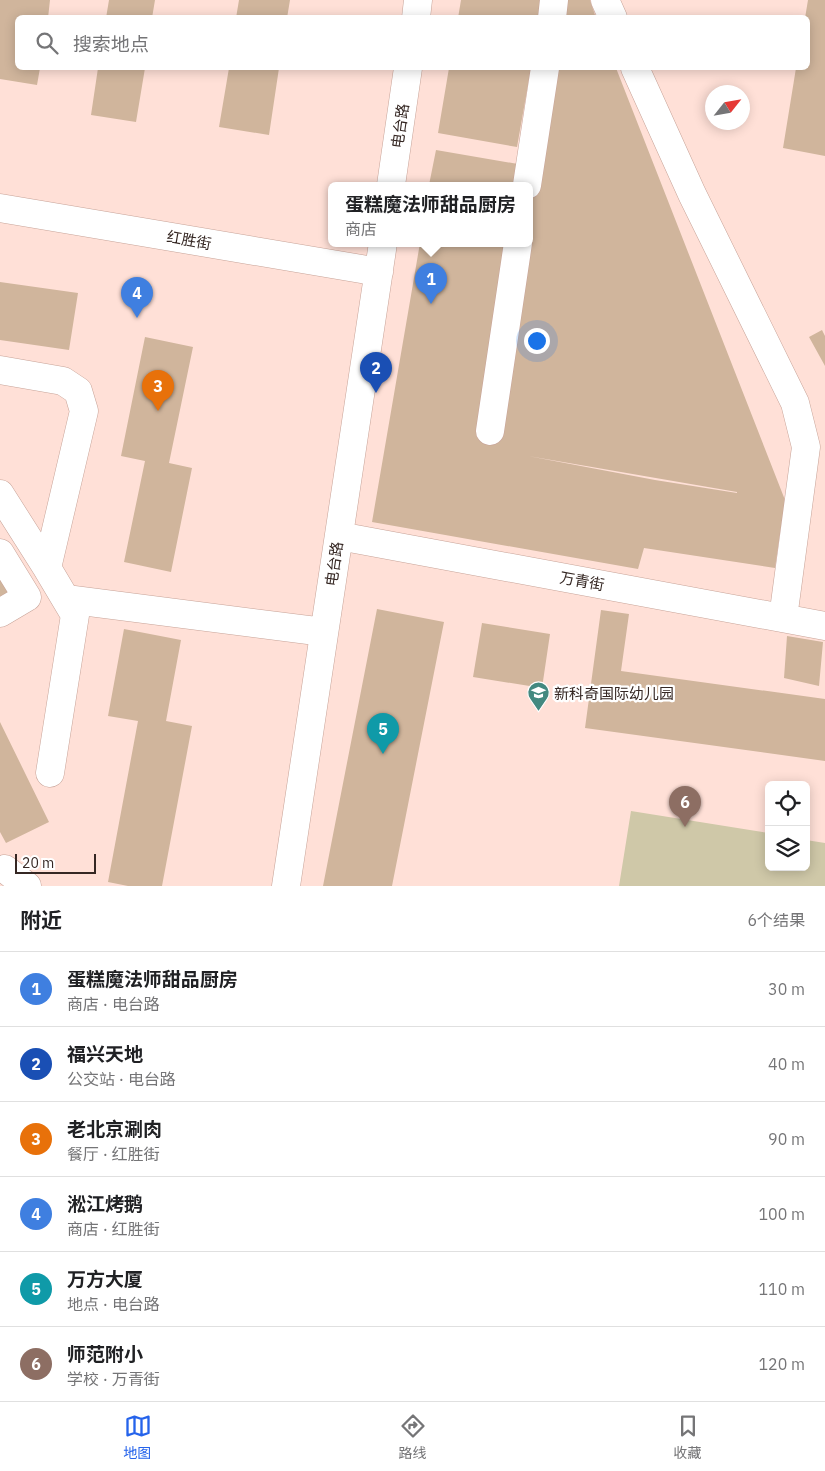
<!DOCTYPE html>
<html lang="zh">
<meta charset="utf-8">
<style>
:root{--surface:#fff;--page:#f2f2f2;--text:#202124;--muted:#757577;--line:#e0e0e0;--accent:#2563eb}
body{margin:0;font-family:"IBM Plex Sans","Noto Sans SC",sans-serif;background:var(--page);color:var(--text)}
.controls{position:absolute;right:15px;bottom:15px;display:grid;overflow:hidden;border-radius:8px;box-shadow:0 2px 12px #0003}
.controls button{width:45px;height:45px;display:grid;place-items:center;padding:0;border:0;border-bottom:1px solid var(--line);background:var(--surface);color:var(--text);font:25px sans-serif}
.compass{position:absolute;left:705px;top:85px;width:45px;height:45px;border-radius:50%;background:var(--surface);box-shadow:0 2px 12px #0003;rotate:59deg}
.scale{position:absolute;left:15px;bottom:12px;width:81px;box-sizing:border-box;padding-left:5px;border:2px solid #352723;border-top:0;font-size:14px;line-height:18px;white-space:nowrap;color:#352723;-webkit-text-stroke:4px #fff;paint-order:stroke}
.you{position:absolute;left:536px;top:340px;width:18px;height:18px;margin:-12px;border:4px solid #fff;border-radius:50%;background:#1a73e8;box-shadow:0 0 0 8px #1a73e833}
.badge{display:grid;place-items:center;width:32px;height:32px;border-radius:50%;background:var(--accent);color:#fff;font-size:16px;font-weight:700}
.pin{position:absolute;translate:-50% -41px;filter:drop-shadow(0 1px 2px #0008)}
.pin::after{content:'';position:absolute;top:26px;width:18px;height:15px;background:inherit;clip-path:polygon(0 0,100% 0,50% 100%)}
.popup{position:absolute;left:328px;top:182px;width:205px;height:65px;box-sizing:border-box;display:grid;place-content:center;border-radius:8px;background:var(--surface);filter:drop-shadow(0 1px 4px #0005);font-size:16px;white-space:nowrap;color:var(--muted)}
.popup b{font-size:19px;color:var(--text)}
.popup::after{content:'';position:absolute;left:50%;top:100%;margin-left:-10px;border:10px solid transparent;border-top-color:var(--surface)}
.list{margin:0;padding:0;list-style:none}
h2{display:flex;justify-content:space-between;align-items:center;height:65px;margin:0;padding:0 20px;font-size:21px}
h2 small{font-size:16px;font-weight:400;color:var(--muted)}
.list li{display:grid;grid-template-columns:32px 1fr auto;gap:15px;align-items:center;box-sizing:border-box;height:75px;padding:0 20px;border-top:1px solid var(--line)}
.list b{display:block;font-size:19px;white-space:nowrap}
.list p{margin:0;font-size:16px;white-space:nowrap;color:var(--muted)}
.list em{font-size:16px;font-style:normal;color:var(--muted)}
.icon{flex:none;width:28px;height:28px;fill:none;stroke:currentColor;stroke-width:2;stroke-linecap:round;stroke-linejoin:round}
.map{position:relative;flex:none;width:825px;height:886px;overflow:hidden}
.search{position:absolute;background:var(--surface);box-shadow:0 2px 12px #0003;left:15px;right:15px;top:15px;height:55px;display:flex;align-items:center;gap:12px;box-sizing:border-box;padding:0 18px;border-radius:8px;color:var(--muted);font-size:19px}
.sheet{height:515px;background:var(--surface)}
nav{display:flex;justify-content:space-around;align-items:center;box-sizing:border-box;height:70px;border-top:1px solid var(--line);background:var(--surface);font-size:14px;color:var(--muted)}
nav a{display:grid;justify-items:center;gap:2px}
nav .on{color:var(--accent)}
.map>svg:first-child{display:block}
</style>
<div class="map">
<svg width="825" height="886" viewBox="0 0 825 886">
<rect width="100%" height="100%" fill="#ffe0d7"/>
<!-- green -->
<path fill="#cfc8a8" d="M631,811l138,22v34h37v-27l19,3v43h-206z"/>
<!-- building -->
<path fill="#d0b59c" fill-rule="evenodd" d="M0,0h50l-2,18h-30v50h22l-3,17 -37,-6z
M109,0h46l-3,18h-46z
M239,0h51l-3,18h-51z
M461,0h82l-3,18h-82z
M544,0h46l6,18h-55z
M808,0h17v156l-42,-8 13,-80h12v-50h-3z
M98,68h47l-9,54 -45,-7z
M229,68h50l-10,67 -50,-8z
M449,68h82l-14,79 -79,-14z
M533,68h83l169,432 -10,68 -131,-20 -6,21 -266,-47 48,-279h110v-58h-101l7,-35 82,14zM528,456l209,36v1l-82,-13z
M0,282l78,11 -9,57 -69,-10z
M822,330l3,6v30l-16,-29z
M145,337l48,10 -24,116 23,5 -21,104 -47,-10 21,-101 -24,-5z
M0,568l15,25 -15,9z
M377,609l67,13 -52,264h-69z
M601,610l28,4 -8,57 204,28v62l-240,-33z
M482,623l68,11 -8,54 -69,-11z
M124,629l57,11 -15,81 26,5 -30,160h-34l-20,-4 30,-161 -30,-5z
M787,636l36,6 -4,44 -35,-8z
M0,722l49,100 -43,21 -6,-11z"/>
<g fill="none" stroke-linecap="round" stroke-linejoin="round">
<defs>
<path id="minor" d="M605,0l8,18
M416,18l2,-18
M552,18l2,-18
M635,68l57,126 103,209 11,44 -23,171
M391,185l17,-117
M527,185l18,-117
M0,208l379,64
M0,370l63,11 15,10 6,20 -37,157 28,47 -25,158
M490,431l28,-188
M0,494l47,74
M339,536l486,90
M0,553l27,44 -27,16
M66,599l258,33
M5,869l22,17
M286,886l97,-643"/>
</defs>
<!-- minor casing -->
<use href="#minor" stroke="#c7a398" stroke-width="29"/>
<!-- minor -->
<use href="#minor" stroke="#fff" stroke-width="28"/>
</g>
<!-- icons -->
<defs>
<symbol id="school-pin" viewBox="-11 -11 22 30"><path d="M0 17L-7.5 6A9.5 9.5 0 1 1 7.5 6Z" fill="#438980" stroke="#fff"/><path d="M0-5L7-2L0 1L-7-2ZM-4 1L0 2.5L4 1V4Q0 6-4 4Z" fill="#fff"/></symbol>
</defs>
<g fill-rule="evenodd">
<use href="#school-pin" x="526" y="680" width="25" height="34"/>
</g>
<g text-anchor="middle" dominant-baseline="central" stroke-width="4.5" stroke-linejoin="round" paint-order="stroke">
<!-- street labels -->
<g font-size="15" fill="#352723" stroke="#fff">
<text transform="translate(400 126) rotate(-82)">电台路</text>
<text transform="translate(189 240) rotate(10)">红胜街</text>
<text transform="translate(334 564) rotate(-82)">电台路</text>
<text transform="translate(582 581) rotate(10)">万青街</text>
</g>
<!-- poi labels -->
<g font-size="15" fill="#352723" stroke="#fff" text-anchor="start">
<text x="554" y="693">新科奇国际幼儿园</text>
</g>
</g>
</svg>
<div class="controls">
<button><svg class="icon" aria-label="locate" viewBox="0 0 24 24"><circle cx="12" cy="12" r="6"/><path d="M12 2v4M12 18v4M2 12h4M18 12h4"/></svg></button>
<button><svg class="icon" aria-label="layers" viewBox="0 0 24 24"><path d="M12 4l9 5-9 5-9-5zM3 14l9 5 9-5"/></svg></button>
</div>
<svg class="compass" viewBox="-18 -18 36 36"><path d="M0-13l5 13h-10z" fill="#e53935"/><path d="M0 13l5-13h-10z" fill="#757577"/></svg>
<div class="scale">20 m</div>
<div class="you"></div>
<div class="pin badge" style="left:431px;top:304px;background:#3f7fe0">1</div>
<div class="popup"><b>蛋糕魔法师甜品厨房</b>商店</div>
<div class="pin badge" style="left:376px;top:393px;background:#1a4fb4">2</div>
<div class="pin badge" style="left:158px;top:411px;background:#e8710a">3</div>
<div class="pin badge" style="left:137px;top:318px;background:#3f7fe0">4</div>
<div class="pin badge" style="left:383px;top:754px;background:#0f9aa8">5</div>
<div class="pin badge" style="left:685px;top:827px;background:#8d6e63">6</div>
<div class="search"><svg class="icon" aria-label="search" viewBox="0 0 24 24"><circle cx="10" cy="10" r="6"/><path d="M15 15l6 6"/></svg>搜索地点</div>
</div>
<section class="sheet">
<h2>附近<small>6个结果</small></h2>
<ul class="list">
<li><span class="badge" style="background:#3f7fe0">1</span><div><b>蛋糕魔法师甜品厨房</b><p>商店 · 电台路</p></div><em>30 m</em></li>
<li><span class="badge" style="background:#1a4fb4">2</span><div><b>福兴天地</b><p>公交站 · 电台路</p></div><em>40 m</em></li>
<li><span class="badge" style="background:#e8710a">3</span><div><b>老北京涮肉</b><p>餐厅 · 红胜街</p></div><em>90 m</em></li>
<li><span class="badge" style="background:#3f7fe0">4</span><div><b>淞江烤鹅</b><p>商店 · 红胜街</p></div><em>100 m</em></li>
<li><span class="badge" style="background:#0f9aa8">5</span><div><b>万方大厦</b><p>地点 · 电台路</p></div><em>110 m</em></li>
<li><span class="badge" style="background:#8d6e63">6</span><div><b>师范附小</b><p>学校 · 万青街</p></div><em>120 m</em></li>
</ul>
</section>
<nav>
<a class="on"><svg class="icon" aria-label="map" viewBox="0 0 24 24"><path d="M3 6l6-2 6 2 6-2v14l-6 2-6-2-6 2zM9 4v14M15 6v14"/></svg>地图</a>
<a><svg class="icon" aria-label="directions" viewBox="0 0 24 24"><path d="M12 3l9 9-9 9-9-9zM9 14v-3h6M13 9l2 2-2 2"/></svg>路线</a>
<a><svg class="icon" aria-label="saved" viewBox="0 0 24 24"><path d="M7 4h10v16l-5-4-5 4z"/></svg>收藏</a>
</nav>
